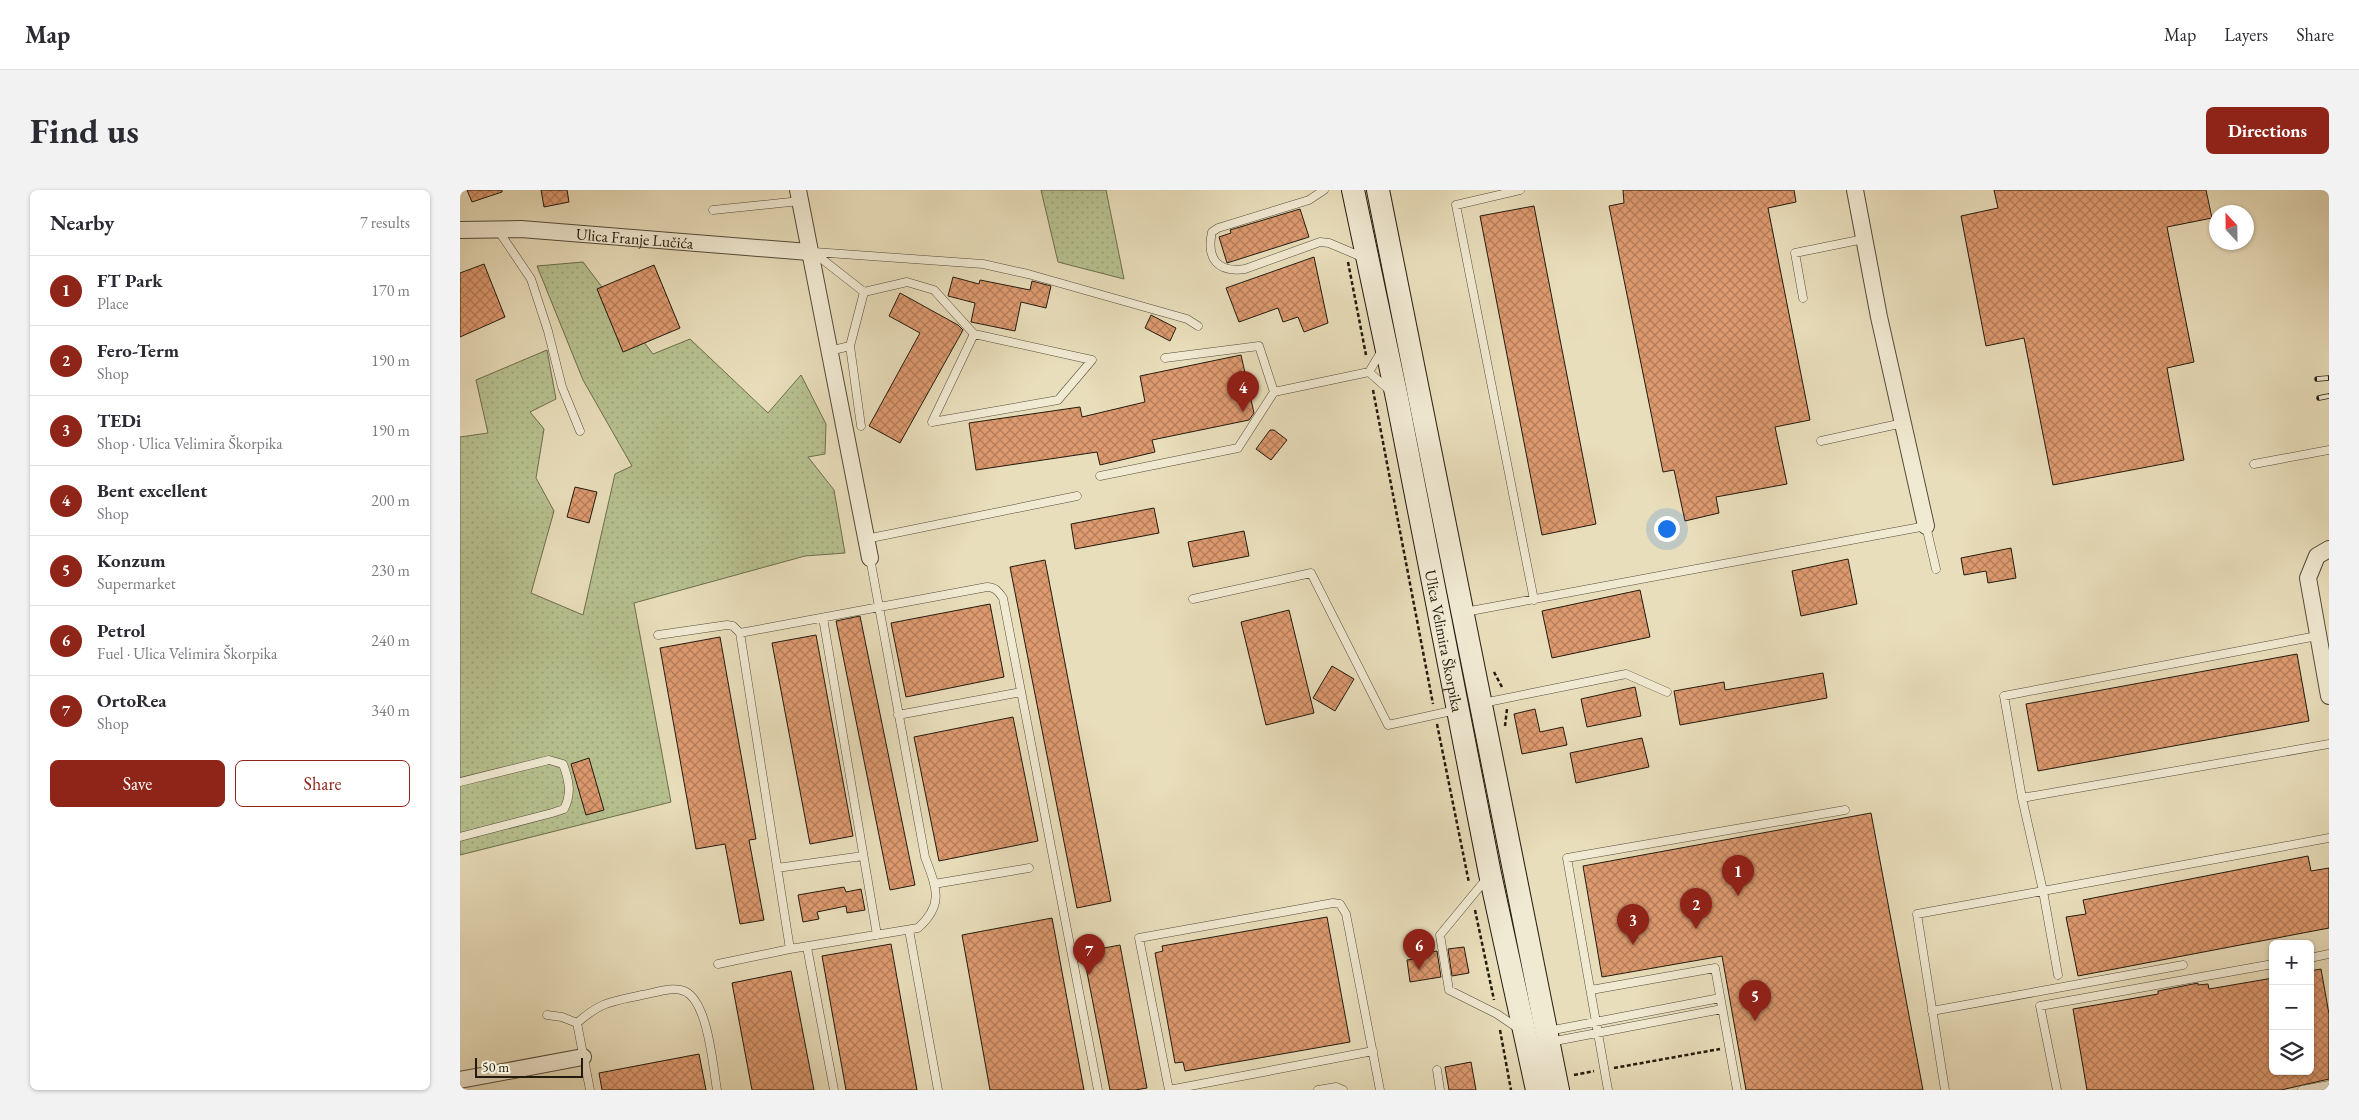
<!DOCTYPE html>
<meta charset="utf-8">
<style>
:root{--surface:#fff;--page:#f2f2f3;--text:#2b2b33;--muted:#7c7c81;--line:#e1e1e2;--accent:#8f2418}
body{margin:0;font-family:"EB Garamond",serif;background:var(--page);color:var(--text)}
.controls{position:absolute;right:15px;bottom:15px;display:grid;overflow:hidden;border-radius:8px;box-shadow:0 1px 4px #0004}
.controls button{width:45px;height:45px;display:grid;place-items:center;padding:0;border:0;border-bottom:1px solid var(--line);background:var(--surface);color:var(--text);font:25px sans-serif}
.compass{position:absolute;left:1749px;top:15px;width:45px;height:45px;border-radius:50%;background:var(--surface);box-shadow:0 1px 4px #0004;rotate:338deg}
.scale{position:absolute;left:15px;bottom:12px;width:108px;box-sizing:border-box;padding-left:5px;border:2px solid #231a0e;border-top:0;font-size:14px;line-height:18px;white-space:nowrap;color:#231a0e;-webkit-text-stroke:4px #f1ead3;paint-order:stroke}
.you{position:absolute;left:1206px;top:338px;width:18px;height:18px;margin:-12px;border:4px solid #fff;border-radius:50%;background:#1a73e8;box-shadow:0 0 0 8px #1a73e833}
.badge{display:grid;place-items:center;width:32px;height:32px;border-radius:50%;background:var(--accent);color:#fff;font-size:16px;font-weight:700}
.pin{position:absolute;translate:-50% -41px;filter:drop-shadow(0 1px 2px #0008)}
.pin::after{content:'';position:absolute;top:26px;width:18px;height:15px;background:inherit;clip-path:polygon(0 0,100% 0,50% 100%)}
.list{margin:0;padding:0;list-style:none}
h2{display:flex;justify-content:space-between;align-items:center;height:65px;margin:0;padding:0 20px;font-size:21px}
h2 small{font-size:16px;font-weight:400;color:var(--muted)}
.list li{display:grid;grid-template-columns:32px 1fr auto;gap:15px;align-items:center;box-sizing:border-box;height:70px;padding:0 20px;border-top:1px solid var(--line)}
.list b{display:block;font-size:19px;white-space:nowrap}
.list p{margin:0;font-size:16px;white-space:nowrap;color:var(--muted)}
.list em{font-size:16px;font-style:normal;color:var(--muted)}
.actions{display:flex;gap:10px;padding:15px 20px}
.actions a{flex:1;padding:11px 0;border:1px solid var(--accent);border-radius:8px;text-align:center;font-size:18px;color:var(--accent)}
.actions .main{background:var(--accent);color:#fff}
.icon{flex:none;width:28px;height:28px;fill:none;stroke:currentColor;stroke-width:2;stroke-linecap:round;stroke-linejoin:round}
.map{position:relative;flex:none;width:1869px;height:900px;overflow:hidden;border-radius:8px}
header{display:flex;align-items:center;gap:30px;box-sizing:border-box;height:70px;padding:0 25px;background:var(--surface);border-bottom:1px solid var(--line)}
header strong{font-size:24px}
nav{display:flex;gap:28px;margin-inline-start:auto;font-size:18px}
.intro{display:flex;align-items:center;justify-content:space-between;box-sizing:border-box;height:120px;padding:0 30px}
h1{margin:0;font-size:35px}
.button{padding:12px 22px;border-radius:8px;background:var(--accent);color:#fff;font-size:18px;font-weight:700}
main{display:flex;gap:30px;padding:0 30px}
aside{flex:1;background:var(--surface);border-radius:8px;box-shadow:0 1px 4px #0004}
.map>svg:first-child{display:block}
</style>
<header>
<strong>Map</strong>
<nav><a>Map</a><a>Layers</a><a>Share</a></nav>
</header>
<div class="intro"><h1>Find us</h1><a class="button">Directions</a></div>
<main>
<aside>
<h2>Nearby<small>7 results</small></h2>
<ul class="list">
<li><span class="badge">1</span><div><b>FT Park</b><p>Place</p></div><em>170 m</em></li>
<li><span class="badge">2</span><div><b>Fero-Term</b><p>Shop</p></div><em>190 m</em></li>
<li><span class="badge">3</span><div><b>TEDi</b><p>Shop · Ulica Velimira Škorpika</p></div><em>190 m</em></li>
<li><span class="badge">4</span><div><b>Bent excellent</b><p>Shop</p></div><em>200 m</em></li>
<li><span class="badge">5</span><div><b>Konzum</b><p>Supermarket</p></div><em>230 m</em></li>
<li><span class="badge">6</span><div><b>Petrol</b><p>Fuel · Ulica Velimira Škorpika</p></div><em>240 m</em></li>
<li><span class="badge">7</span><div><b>OrtoRea</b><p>Shop</p></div><em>340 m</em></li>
</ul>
<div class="actions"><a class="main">Save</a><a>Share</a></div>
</aside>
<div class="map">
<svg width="1869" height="900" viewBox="0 0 1869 900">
<defs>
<pattern id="green-dots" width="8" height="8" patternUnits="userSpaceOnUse" patternTransform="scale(1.25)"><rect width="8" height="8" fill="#b7c190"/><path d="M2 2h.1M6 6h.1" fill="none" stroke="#9da57b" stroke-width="1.8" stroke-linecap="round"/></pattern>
<pattern id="building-cross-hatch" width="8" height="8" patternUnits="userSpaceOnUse" patternTransform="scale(1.25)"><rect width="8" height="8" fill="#de9a6f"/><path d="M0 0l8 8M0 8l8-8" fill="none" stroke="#b47d5a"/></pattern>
</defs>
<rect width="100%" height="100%" fill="#e9debb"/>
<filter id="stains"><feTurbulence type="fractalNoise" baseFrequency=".004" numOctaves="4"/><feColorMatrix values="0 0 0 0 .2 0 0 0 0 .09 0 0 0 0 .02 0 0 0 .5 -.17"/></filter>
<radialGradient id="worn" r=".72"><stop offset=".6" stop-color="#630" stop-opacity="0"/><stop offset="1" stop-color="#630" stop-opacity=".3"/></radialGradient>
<!-- green -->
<path fill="url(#green-dots)" stroke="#6d6e4f" d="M581,0h65l18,89 -66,-17z
M123,72l70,92 37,-15 78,74 33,-38 25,49 -1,30 -17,3 26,33 11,63 -40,3 -171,47 37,199 -211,53v-418l28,-4 -12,-53 71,-30 9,49 -26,13 14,17 -8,49 18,33 -23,82 52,22 32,-141 17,-8 -49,-86 -46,-114z"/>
<!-- building -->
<path fill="url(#building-cross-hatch)" stroke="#231a0e" d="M7,0h35v2l-30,10z
M81,0h26l2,12 -25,5z
M1163,0h171l2,12 -28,6 42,212 -35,7 12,57 -71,13 3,16 -34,8 -11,-51 -11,2 -54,-266 15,-3z
M1534,0h212l6,28 -45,9 27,135 -27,6 17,92 -131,25 -29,-147 -38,8 -25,-130 37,-8z
M1074,16l62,318 -54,11 -62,-319z
M840,19l9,28 -82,26 -8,-26 12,-4 -1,-3z
M854,67l14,66 -24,9 -6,-15 -15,5 -5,-14 -39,14 -13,-34z
M24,74l21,53 -45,20v-64z
M194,75l26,63 -57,24 -26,-63z
M493,87l26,7 1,-4 50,10 2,-9 19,5 -5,22 -25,-6 -6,29 -44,-9 4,-19 -27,-7z
M440,103l58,32 5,5 -63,113 -31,-17 51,-93 -31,-17z
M691,125l25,13 -6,13 -25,-13z
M781,165l13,58 -5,7 -97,20 3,12 -55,13 -3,-13 -121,18 -7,-47 111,-16 2,10 63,-15 -5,-26z
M810,240h4l13,10 -16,20 -15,-11z
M115,297l22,5 -8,31 -22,-6z
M694,318l5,25 -84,16 -4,-25z
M784,341l5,25 -56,11 -5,-25z
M1551,358l5,30 -28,5 -2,-12 -22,4 -3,-17z
M1388,369l9,45 -56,12 -9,-45z
M585,370l66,341 -34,7 -67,-341z
M1180,400l10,47 -98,21 -10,-47z
M530,414l14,73 -98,20 -15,-74z
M829,420l25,103 -48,12 -25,-103z
M400,426l55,269 -25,5 -54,-269z
M356,445l37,201 -43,8 -38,-201z
M260,447l36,202 -7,1 15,80 -24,4 -15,-80 -29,5 -36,-201z
M1837,464l12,67 -271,50 -12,-67z
M872,476l22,13 -19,32 -22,-13z
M1363,483l4,25 -147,27 -6,-34 50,-9 1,8z
M1175,497l6,29 -54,11 -6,-28z
M1075,519l5,23 23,-5 4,18 -45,9 -8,-40z
M553,527l25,124 -99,20 -25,-124z
M1182,548l7,29 -73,16 -6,-30z
M129,568l15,52 -18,5 -15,-51z
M1411,623l52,277h-177l-24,-134 -120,21 -19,-111z
M1848,666l3,15 18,-3v60l-251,48 -12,-59 20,-3 -3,-14z
M384,697l2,5 15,-3 4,21 -18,3 -1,-7 -29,6 2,7 -16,3 -5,-27z
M867,727l23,125 -165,29 -2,-9 -8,1 -20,-110 8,-2 -1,-5z
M592,728l32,172h-94l-28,-155z
M431,754l26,146h-71l-24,-134z
M660,755l27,143 -12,2h-25l-27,-138z
M1004,757l5,26 -17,3 -4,-27z
M977,761l4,26 -31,5 -3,-22 21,-3 -1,-4z
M1861,779l8,45v65l-48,11h-194l-14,-81 85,-15v-3l40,-8v2l10,-1 1,5 64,-11v93h37v-100z
M331,781l23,119h-62l-20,-107z
M239,864l7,36h-104l-3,-17z
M1011,872l5,28h-27l-4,-23z"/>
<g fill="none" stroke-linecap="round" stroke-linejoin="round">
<defs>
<path id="service" d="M864,0l-15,10 -91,28 -6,4c-6,27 6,41 33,37l75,-27 9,1 33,14
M1060,0l-64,15 78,395
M253,20l87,-9
M38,40l33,49 17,52 14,56 18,44
M353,62l51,40 43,-10 27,8 40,44 118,26 -34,40 -126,22 42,-88
M354,62l169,12 45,10 159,45 11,7
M1343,108l-8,-45 69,-14
M369,161l21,-5
M921,162l-12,20 20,18
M705,168l94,-12 15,46
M401,236l-11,-80 14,-54
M1361,251l82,-18
M1794,274l75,-14
M640,286l138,-28 36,-56 95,-20
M406,349l211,-43
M733,409l118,-26 77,152 68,-15
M1005,422l461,-86 10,43
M363,428l54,317
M280,443l247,-46c8,0 11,4 16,11l95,492
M198,445l69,-10 6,1 7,7 50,316 128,-21c27,-24 18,-41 7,-71l-55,-299
M1857,446l-313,60 18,102 21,93 286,-53
M1023,513l143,-29 41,18
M438,525l123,-23
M0,592l89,-22 14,4c6,16 9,30 1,45l-12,4 -92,24
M1562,608l307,-54
M317,678l86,-12
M1027,688l-47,57 9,55 48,24 22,15
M474,694l95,-16
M449,740l29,160
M347,757l27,143
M1850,768l19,-4
M258,774l72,-15
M1131,800l124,-22 22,122
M1472,821l251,-46
M87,825l15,2 15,6c25,-22 34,-21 65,-28 13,-2 30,-9 42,-4 24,9 29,76 33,99
M117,833l13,67
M1088,841l172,-33
M1090,852l172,-33
M977,880l3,20
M709,900l-30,-152 194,-35 7,1 6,10 34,176
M709,900l204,-39
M858,900l18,-3 7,3
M1148,900l-41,-232 278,-48
M1485,900l-28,-176 126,-23 15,84
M1597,900l-17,-84 233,-42
M1842,900l27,-5"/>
<g id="minor">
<path d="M338,0l72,368"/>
<path d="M1395,0l24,127 47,209"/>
<path id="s1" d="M0,40l61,-1 288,23"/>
<path d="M1869,359l-12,7 -9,22 21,118"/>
<path d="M0,890l123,-23"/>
</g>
<g id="secondary">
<path id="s2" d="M893,0l44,208 93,476 47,216"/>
<path d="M918,0l180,900"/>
</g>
</defs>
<!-- service casing -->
<use href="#service" stroke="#544b39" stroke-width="9"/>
<!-- minor casing -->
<use href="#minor" stroke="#544b39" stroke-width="18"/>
<!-- secondary casing -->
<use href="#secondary" stroke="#231a0e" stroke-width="24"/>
<!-- path -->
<path stroke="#231a0e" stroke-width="2.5" stroke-dasharray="4 2.5" stroke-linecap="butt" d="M888,72l18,93
M913,200l60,314
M1034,482l9,17
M977,534l32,159
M1045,536l2,-17
M1015,720l19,90
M1040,840l11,60
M1154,878l106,-19
M1114,885l20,-4"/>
<!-- service -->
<use href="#service" stroke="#f1ead3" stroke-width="8"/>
<!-- minor -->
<use href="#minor" stroke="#f1ead3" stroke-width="16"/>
<!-- secondary -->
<use href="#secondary" stroke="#f1ead3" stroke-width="22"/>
<defs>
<path id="rail" d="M1857,189l12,-1
M1859,208l10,-2"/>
</defs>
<!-- rail casing -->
<use href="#rail" stroke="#231a0e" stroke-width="5.5"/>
<!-- rail -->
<use href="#rail" stroke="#f1ead3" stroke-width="4" stroke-dasharray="11" stroke-linecap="butt"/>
</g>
<g text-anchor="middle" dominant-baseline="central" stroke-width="4" stroke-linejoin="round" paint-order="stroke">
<!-- street labels -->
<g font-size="16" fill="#231a0e" stroke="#f1ead3">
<text stroke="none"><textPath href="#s1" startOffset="175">Ulica Franje Lučića</textPath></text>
<text stroke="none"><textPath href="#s2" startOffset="460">Ulica Velimira Škorpika</textPath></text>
</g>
</g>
<rect width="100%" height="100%" filter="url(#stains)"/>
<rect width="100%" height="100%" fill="url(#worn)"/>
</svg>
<div class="controls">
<button>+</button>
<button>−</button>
<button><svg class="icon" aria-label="layers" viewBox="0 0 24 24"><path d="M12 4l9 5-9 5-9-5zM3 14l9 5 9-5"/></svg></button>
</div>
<svg class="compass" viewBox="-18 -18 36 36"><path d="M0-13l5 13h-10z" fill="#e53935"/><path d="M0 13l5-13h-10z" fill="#7c7c81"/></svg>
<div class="scale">50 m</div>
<div class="you"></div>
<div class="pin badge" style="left:1278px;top:706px">1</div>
<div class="pin badge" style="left:1236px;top:739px">2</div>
<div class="pin badge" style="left:1173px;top:755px">3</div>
<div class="pin badge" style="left:783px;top:222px">4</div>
<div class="pin badge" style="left:1295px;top:831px">5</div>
<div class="pin badge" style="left:959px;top:780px">6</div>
<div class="pin badge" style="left:629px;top:785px">7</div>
</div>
</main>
